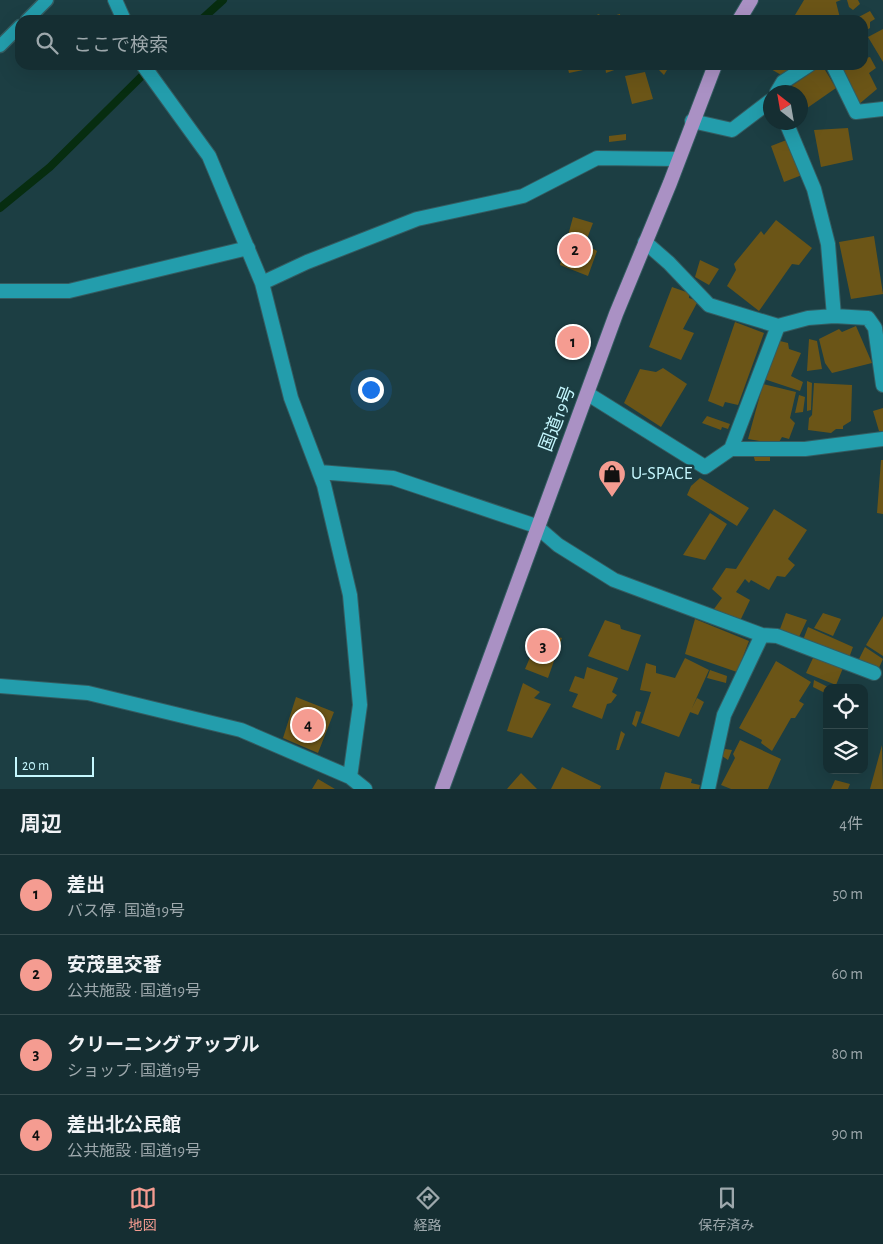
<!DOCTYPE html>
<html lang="ja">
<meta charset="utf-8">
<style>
:root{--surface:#152e32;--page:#223a3e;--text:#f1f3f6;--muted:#9da8ac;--line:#344a4d;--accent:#f59c91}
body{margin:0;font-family:"Alegreya Sans","Noto Sans JP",sans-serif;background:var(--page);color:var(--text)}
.controls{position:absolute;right:15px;bottom:15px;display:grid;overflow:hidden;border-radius:10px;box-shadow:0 5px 20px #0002}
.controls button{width:45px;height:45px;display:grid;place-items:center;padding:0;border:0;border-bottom:1px solid var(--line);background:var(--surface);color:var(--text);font:25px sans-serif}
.compass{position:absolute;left:763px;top:85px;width:45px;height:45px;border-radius:50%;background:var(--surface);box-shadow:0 5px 20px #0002;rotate:329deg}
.scale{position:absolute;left:15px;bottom:12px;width:79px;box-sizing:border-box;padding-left:5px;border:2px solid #c5f7fe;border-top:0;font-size:14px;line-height:18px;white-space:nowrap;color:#c5f7fe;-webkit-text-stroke:4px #1c3e43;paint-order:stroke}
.you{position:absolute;left:370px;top:389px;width:18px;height:18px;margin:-12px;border:4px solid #fff;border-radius:50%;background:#1a73e8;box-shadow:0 0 0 8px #1a73e833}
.badge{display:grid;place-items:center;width:32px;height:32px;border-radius:50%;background:var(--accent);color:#111;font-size:16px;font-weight:700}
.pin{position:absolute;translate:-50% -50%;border:2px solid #fff;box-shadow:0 1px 5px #0006}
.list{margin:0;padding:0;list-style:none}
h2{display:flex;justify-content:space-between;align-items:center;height:65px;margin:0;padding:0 20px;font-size:21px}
h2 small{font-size:16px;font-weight:400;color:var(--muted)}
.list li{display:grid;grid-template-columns:32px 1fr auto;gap:15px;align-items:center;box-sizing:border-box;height:80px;padding:0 20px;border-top:1px solid var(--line)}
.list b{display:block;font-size:19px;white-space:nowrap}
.list p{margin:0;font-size:16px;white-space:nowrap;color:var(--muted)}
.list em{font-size:16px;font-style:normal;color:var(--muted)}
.icon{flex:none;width:28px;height:28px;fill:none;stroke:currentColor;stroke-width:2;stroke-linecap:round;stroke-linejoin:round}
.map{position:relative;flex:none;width:883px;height:789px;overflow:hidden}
.search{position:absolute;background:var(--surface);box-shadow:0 5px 20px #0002;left:15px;right:15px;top:15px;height:55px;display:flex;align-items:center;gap:12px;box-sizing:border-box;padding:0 18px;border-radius:15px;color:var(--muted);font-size:19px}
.sheet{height:385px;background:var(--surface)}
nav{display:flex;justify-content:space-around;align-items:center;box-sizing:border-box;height:70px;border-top:1px solid var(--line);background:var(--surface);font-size:14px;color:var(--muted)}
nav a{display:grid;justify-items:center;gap:2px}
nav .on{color:var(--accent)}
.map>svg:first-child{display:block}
</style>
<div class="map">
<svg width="883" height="789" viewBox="0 0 883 789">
<rect width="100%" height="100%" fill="#1c3e43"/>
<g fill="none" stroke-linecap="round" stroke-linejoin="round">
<!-- stream -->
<path stroke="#072d10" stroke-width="8" d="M201,20l22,-20
M0,208l50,-41 103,-102"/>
</g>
<!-- building -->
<path fill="#6b5517" d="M804,0h37l-5,2 4,16 -48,2z
M847,0h11l2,4 -7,6 -4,-3z
M870,11l5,8 -5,3v6l-7,4v-12h-10z
M599,14l3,5 18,-5 1,6h-37z
M883,29v33l-15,-25z
M863,54l3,4 4,-1 6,11 -7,5 8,16 -19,16 -16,-40h21z
M567,65h35v1l-33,7z
M605,65h38v3l-14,2 -1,-5 -22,8z
M654,65h16l-6,10z
M771,65h28l-16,11 -14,-8z
M822,65l14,23 -36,25v-21h-17z
M645,72l8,27 -21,5 -7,-28z
M848,128l5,32 -32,7 -7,-37z
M626,134v6l-17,2v-6z
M789,139l13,36 -18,7 -13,-36z
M573,217l20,6 -8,21 12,7 -9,25 -28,-11z
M776,220l36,28 -13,17 -7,-1 -33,47 -32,-25 9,-16 -2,-6 27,-33 3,4z
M874,236l9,58 -32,5 -12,-57z
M700,260l19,9 -10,16 -14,-8z
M672,287l17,6v5l9,3 -15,28 11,4 -13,27 -32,-13z
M735,322l29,11 -26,72 -13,-3 -2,5 -15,-6z
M856,326l16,37 -40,10 -7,-10 -6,-24 20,-10 3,3z
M809,339l8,2 5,28 -15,2z
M780,341l8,2 1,6 12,4 -10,23 12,6 -3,9 -36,-12z
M663,368l24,16 -26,43 -37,-24 16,-34 16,3z
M807,381l5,2 -1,27 -4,1z
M814,383l38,2 -1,36 -8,5v3h-7l-5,4 -23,-3 1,-12 3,-3z
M763,384l33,8 -6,26 5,5 -6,16 -7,-2 -4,7 -30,-5z
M799,395l6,2 -2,15 -8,1z
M883,408v23h-4l-6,-20z
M707,416l23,8 -2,5 -6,-2 -1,3 -19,-7z
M753,454h17v7h-15z
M881,460h2v54l-6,-1z
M700,478l49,30 -12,18 -50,-31 4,-9z
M774,509l33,21 -19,29 7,6 -10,12 -8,-1 -8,14 -18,-10 -2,3 -4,-4 -9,13 14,8 -10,21 -26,-12 8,-11 -10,-9 14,-21 10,1z
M710,513l17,11 -22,36 -22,-5z
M786,613l21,7 -8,17 -19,-8z
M823,613l18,6 -8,17 -19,-8z
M883,616v40l-17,-11z
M695,619l54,22 -12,31 -52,-18z
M605,620l15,5 1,4 20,6 -13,36 -40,-15z
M808,627l45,20 -4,11 -46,-18z
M541,632l21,6 -14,40 -23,-9z
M865,647l18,12 -5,11 -20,-9z
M685,658l24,12 -30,67 -38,-14 10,-31 -11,-2 6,-27 10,3v7l19,5z
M813,658l30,10 -7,17 -30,-12z
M776,661l35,21 -12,19 5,3 -9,14h-4l-19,33 -11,-8 1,-3 -23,-12z
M587,667l31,11 -6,14 5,3 -6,8 -4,1 -5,15 -30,-12 6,-13 -9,-3 6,-15 9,3z
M710,670l17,6 -1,7 -19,-5z
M814,680l16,8h-3v6l-14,-7z
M523,683l17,9 -6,6 17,6 -19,34 -25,-7z
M296,697l38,15 -16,41 -35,-15z
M697,698l7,4 -6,13 -8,-3z
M636,711l5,1 -5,15 -4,-3z
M621,731l4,3 -6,16h-3z
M740,740l41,19 -13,30h-37l-10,-4 14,-27 -2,-4z
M882,745l1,44h-13z
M725,749l7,1 -4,10 -6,-4z
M562,767l39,19 -1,3h-49z
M665,772l27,7 -1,4 9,2 -1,4h-39z
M521,773l16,16h-30z
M318,779l17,10h-23z
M835,780l15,4 -2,5h-17z"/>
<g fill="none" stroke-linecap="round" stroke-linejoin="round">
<defs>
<path id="service" d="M27,20l20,-20
M0,46l20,-20"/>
<path id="minor" d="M115,0l9,20
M143,65l66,91 53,127 29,115 33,87 26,110 10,110 -10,72
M833,65l23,47 27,-3
M777,92l6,-10 26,-17
M692,121l40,9 38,-29
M786,122l28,67 14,55 6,72
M645,242l24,21 40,42 69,21 30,-8 26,-2 34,2 7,10 8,57
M262,283l45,-21 110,-43 106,-23 74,-38 80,1
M0,291h69l179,-43
M588,394l117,73 26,-18 47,-123
M731,449h74l78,-10
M319,472l74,6 143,48 22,19 56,35 148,55 15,1 97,37
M0,686l88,7 153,37 109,47 15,12
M708,789l16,-74 38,-80"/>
<path id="trunk" d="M739,20l12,-20
M442,789l174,-475 54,-131 45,-118"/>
</defs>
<!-- service casing -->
<use href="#service" stroke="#345c61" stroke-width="15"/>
<!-- minor casing -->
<use href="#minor" stroke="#345c61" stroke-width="16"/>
<!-- trunk casing -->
<use href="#trunk" stroke="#345c61" stroke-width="16"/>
<!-- service -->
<use href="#service" stroke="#239dac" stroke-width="12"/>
<!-- minor -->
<use href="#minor" stroke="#239dac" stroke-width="14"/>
<!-- trunk -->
<use href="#trunk" stroke="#aa91c4" stroke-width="14"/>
</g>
<!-- icons -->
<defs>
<symbol id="shop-pin" viewBox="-11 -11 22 30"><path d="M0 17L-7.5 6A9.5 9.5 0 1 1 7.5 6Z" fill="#f59c91" stroke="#1c3e43"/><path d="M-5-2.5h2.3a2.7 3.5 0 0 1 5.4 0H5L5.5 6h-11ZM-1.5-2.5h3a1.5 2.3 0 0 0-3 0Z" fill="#111"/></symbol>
</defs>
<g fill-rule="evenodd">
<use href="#shop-pin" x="596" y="458" width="32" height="43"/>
</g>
<g text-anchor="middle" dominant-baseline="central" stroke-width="5" stroke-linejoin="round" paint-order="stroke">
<!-- street labels -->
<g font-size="18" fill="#c5f7fe" stroke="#1c3e43">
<text transform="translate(558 419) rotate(-69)">国道19号</text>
</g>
<!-- poi labels -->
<g font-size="18" fill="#c5f7fe" stroke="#1c3e43" text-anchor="start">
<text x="631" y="474">U-SPACE</text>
</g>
</g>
</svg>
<div class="controls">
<button><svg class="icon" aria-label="locate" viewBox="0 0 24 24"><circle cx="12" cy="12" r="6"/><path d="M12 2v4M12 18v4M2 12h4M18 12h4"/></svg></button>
<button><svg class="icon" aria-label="layers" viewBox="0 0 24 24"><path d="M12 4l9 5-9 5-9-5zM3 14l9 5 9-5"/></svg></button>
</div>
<svg class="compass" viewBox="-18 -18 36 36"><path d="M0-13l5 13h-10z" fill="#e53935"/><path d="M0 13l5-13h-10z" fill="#9da8ac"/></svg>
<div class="scale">20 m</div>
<div class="you"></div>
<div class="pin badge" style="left:573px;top:342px">1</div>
<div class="pin badge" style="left:575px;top:250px">2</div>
<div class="pin badge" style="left:543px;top:646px">3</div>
<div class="pin badge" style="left:308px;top:725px">4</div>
<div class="search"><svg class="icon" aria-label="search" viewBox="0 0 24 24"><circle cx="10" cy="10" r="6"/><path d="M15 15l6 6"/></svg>ここで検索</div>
</div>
<section class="sheet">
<h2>周辺<small>4件</small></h2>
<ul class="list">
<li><span class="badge">1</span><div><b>差出</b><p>バス停 · 国道19号</p></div><em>50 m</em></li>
<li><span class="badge">2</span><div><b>安茂里交番</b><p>公共施設 · 国道19号</p></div><em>60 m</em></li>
<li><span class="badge">3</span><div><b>クリーニング アップル</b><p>ショップ · 国道19号</p></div><em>80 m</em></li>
<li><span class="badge">4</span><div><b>差出北公民館</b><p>公共施設 · 国道19号</p></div><em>90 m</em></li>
</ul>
</section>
<nav>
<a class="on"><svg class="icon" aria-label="map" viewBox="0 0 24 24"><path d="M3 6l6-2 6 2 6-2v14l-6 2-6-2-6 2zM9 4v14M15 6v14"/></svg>地図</a>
<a><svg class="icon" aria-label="directions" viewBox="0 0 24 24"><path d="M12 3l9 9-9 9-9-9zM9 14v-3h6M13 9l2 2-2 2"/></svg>経路</a>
<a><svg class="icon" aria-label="saved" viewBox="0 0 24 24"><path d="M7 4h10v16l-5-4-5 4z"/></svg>保存済み</a>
</nav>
